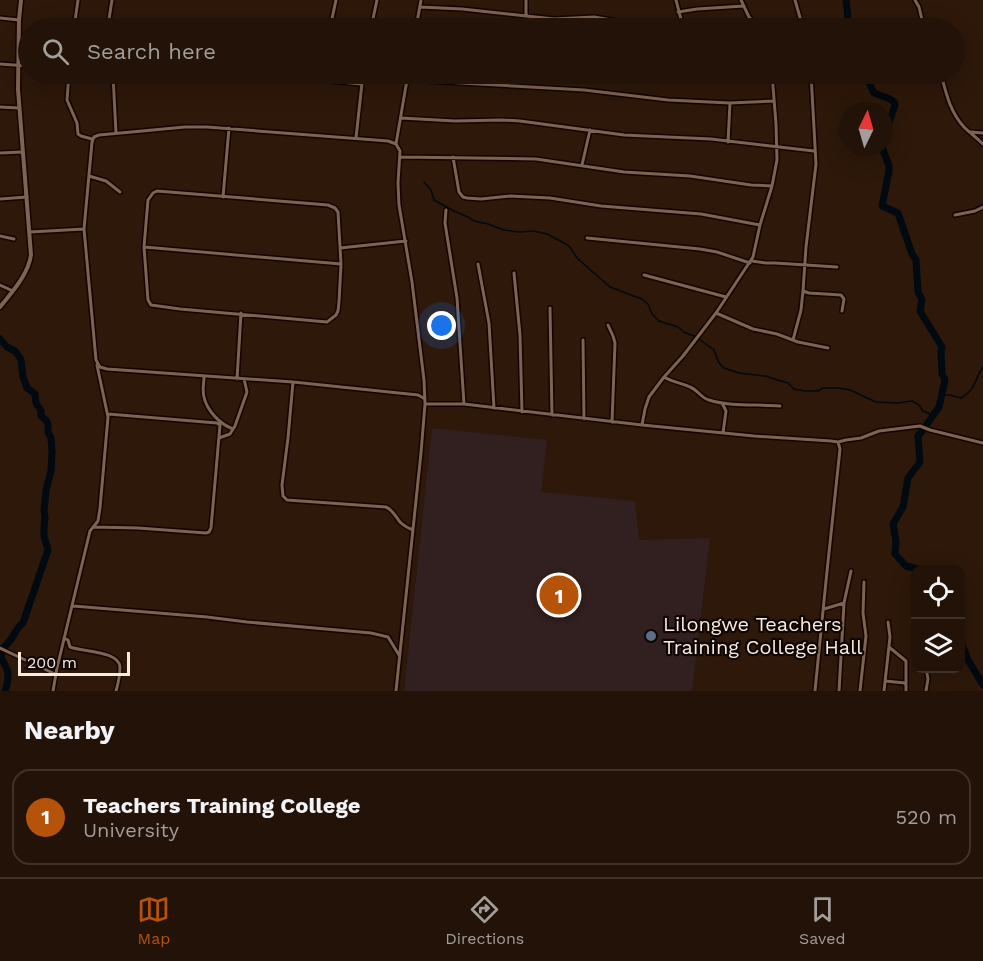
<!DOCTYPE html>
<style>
:root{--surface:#221207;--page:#2a1b11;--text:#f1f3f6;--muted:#a29e9b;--line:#3f3228;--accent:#b45309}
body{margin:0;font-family:"Work Sans",sans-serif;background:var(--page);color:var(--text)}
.controls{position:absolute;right:18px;bottom:18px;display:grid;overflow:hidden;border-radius:12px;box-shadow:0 6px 24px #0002}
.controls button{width:54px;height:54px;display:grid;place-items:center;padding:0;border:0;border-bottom:2px solid var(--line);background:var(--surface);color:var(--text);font:30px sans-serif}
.compass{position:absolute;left:839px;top:102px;width:54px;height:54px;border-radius:50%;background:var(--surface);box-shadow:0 6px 24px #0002;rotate:5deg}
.scale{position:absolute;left:18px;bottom:15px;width:112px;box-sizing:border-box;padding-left:6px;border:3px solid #f9eae0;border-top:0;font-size:16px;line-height:21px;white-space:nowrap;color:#f9eae0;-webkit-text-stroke:4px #0e0602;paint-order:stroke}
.you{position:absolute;left:442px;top:326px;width:21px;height:21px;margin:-15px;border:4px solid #fff;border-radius:50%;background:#1a73e8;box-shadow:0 0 0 9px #1a73e833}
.badge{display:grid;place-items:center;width:39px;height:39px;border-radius:50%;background:var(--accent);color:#fff;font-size:20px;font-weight:700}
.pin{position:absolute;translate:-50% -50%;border:3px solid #fff;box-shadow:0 2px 6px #0006}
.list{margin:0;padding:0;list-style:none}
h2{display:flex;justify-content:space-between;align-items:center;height:78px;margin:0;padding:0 24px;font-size:26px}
h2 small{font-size:20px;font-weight:400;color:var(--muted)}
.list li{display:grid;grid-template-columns:39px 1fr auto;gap:18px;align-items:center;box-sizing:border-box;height:96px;margin:0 12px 12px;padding:0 12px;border:2px solid var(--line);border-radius:18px}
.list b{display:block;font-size:22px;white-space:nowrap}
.list p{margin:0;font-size:20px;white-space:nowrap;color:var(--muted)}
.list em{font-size:20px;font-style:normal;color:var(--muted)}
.icon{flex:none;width:33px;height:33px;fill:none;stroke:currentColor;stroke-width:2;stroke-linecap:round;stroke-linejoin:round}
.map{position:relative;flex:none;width:983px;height:691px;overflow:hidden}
.search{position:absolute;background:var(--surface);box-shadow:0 6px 24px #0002;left:18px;right:18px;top:18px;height:66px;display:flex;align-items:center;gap:15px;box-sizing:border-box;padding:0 21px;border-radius:33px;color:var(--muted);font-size:22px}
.sheet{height:186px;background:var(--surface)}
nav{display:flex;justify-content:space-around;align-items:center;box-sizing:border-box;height:84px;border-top:2px solid var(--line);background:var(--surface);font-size:16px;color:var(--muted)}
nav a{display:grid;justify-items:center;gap:3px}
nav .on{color:var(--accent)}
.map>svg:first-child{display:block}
</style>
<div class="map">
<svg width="983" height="691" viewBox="0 0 983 691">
<rect width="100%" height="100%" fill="#2d1809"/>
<!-- education -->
<path fill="#321f1f" d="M432,428l115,12 -6,52 94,9 4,39 71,-2 -18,153h-288z"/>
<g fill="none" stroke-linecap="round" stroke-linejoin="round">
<!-- stream -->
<path stroke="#000a10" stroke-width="1.5" d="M424,182l7,8 3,10 20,11 14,6 6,4 14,3 16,6 15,2 15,-1 13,3 15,8 7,4 8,12 33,29 32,12 6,5 4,10 7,7 19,6 6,5 12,5
M699,339l15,11 5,13 5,5 15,5 26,3 23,7 6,6 11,2h13l5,-3h16l11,2 26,12 22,1 14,-2 7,4 4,6 10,4
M941,395h9l11,3c16,-9 13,-19 22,-31"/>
<!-- river -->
<path stroke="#000a10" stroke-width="7" d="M846,0l3,28
M865,74l9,19 16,6 4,3 1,3 -11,33
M882,147l7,19v5l-7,35 16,7 14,41 4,6 2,32 4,8 -2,11 22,36 -1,4 1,23 3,6 -6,27 -14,20 -7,9 2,26 -12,16 -5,29 -10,17 3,17 -1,13 11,12 16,4
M0,339l7,8 8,4 3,4 3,5 2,17 4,11 8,6 1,9 5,8v5l5,4 2,4v8l3,6 1,14 -1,19 -5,19 -2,21 1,7 -1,9v9l4,14 -25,73c-6,4 -7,9 -11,15 -4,5 -10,10 -11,16 0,6 3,9 5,13 4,8 2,16 -1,24
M960,639l8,21 15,25"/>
<defs>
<path id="minor" d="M112,0l-3,19 3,9
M526,0v15
M676,0l7,27
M741,0l8,17 10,11
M795,0l8,28
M915,0l4,7 5,21
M420,7l42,2 92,10 40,-2 35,6 48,3 11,2
M678,12l19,-3 47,-3
M0,18l19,2
M74,28l4,-28
M330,28l6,-28
M371,28l6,-28
M416,28l5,-28
M692,28l64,-3
M0,64l28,2
M69,74l-2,26 10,23 1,11 3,2 11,3
M257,74l104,10
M677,74l7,1 2,-1
M941,74c5,19 9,38 23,53 6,6 13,11 19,17
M113,75l3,58
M113,76l60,-2
M408,80l176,10 84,10 62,3 44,-2
M0,107l19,1
M401,118l54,3 47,-1 18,1 104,14 87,4 103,12
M971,132l12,1
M356,138l7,-64
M728,142l2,-39
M396,144l-8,-3 -181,-14h-22l-86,8 -5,2 -2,5 -8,87 12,131 4,7 7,2 186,13 125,13 7,4
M0,153l22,-1
M400,157l136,2 88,13 66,4 61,9 21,1
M453,157l6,35 4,5 4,1 14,1 29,-3 40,2 51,8 100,8 59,11
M582,165l8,-35
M89,176l17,5 14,11
M157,191l171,14 7,3 3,4 3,52 -2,38 -1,9 -2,4 -9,7 -147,-13 -29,-4 -3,-5 -4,-53 1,-12 3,-35 5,-7z
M223,197l6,-69
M0,199l27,-2
M446,210l-1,13 12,75 7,106
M955,215l20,-4 8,-4
M30,232l54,-3
M0,236l14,3
M587,238l113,11 17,3 33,11
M144,247l197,17
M340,248l66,-7
M752,261l14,2h9l62,4
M478,264l11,59 5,85
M514,273l6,62 2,77
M644,275l82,22
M0,285l13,6
M803,291l6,2 32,2 3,4 -2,12
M550,308l2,107
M716,313l37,16 24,5 21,8 30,6
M608,325l5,11 2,7 -3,79
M583,340l1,79
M793,340l8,-30 2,-19 3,-44 10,-83 -5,-90
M204,377c0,6 -2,13 0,20 3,14 16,27 29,32
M664,377c8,5 18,6 26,10 8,3 11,11 19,13 22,7 48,4 71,6
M237,379l4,-66
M293,382l-5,56 -6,47 1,11 4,4 99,7c7,3 9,9 14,15 4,4 8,6 13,8
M722,403l4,8 -3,22
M425,404h39l178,21 112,11 77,5 7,1 2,7c-9,81 -17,161 -25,242
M642,425l3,-16 4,-12 15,-20 19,-21 33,-43 37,-56 7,-32 12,-39 5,-26 -1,-36 -4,-50
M219,438l11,-4 5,-8 12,-34 -3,-13
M838,442l8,-2 15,-2 18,-7 41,-5 10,4 53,13
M93,527l45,1 68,5 3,-1 2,-4 9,-103 -3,-2 -109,-9
M73,606l134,11 40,5 124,11 17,4 11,18
M824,609l20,-6
M64,638l4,2 2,7c13,5 49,4 50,20 0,8 -2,17 -4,24
M889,647l17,14v24
M0,648l55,26
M885,681l20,2 1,2v6
M53,691l4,-23 33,-137 8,-10 2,-13 8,-91 -11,-52
M396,691l25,-238 4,-49 -1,-24 -12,-98 -13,-77 -1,-22 2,-32 -4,-7 12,-70
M839,691l5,-88 7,-32
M860,691l6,-55 -3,-23 1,-31
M884,691l6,-54 -2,-15
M926,691l2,-12 -2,-11"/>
<path id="tertiary" d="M0,307c12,-15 28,-32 31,-52l-13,-166 1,-69 2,-20"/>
</defs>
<!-- minor casing -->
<use href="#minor" stroke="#140300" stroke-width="6"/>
<!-- tertiary casing -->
<use href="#tertiary" stroke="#140300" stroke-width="7"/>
<!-- minor -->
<use href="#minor" stroke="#7d6352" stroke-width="3"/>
<!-- tertiary -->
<use href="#tertiary" stroke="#7d6352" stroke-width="4"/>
</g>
<!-- markers -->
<circle fill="#5c6f8a" stroke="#0e0602" stroke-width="2" cx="651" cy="636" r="6"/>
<g text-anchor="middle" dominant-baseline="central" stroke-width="4.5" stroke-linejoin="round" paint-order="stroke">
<!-- poi labels -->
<g font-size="20" fill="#f9eae0" stroke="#0e0602" text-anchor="start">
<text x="663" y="624">Lilongwe Teachers<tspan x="663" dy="23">Training College Hall</tspan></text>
</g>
</g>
</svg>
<div class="controls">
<button><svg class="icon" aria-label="locate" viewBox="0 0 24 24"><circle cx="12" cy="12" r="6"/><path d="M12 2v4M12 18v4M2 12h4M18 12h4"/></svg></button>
<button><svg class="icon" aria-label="layers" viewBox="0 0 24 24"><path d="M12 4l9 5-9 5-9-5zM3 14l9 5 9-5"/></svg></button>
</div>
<svg class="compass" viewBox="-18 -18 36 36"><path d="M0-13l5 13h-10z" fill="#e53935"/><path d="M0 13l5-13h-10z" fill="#a29e9b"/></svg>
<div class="scale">200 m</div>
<div class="you"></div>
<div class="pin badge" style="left:559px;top:595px">1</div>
<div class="search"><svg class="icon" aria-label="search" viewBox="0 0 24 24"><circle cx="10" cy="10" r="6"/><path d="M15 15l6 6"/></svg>Search here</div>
</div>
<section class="sheet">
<h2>Nearby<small></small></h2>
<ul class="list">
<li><span class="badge">1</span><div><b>Teachers Training College</b><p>University</p></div><em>520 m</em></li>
</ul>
</section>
<nav>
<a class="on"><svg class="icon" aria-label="map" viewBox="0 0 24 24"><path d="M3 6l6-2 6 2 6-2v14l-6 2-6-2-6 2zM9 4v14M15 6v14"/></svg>Map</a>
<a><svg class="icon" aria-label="directions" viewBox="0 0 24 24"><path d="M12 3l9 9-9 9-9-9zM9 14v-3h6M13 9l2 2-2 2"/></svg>Directions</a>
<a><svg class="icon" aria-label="saved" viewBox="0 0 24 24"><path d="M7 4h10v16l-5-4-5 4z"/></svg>Saved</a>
</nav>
